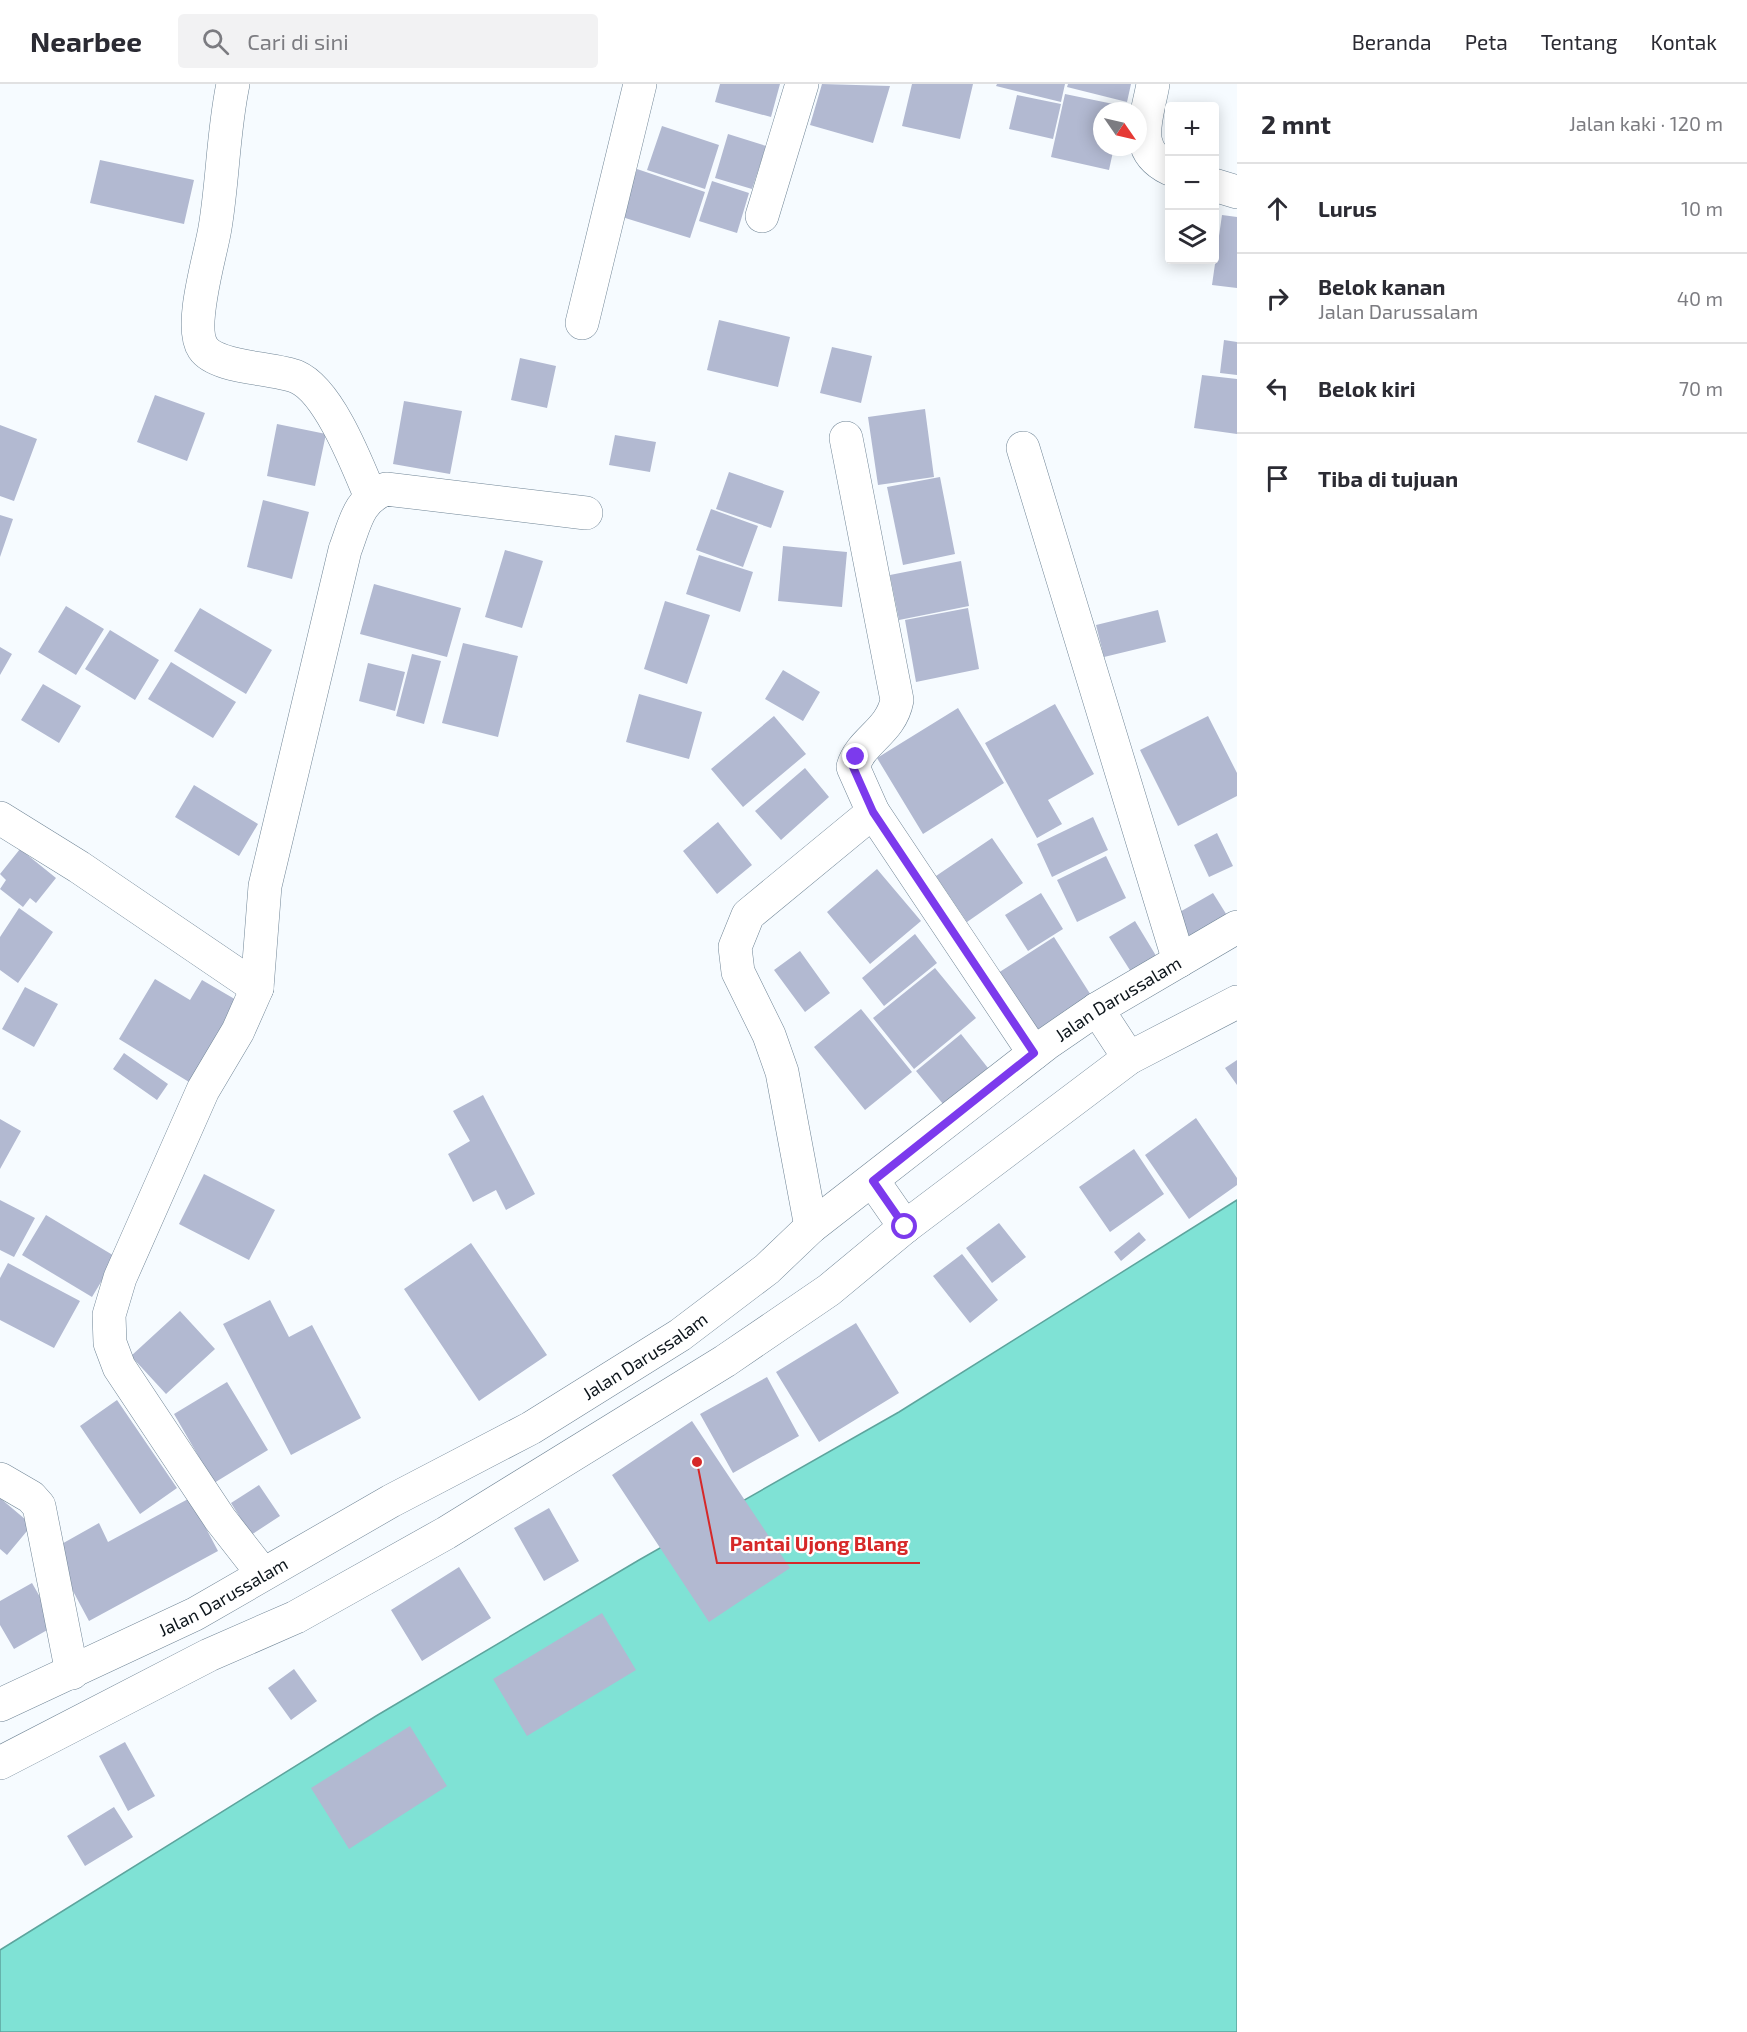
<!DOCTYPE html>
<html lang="id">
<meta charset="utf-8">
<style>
:root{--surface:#fff;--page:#f2f2f3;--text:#2b2b33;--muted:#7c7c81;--line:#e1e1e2}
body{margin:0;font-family:"Exo 2",sans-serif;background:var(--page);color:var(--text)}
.controls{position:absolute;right:18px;top:18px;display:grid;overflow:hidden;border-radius:6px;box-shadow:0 3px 15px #0003}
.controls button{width:54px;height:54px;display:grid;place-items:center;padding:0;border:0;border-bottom:2px solid var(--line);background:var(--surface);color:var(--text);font:30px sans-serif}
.compass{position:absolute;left:1093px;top:18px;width:54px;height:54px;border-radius:50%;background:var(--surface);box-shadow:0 3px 15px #0003;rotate:124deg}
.stop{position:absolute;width:18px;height:18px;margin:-14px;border:4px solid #7c3aed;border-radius:50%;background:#fff}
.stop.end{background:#7c3aed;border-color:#fff;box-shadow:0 2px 6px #0008}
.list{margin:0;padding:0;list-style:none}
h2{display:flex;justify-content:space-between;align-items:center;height:78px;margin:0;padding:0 24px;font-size:26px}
h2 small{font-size:20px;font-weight:400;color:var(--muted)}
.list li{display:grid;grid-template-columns:39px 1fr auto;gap:18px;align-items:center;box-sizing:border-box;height:90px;padding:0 24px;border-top:2px solid var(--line)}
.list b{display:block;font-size:22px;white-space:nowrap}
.list p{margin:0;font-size:20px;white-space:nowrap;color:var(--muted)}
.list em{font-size:20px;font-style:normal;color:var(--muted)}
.icon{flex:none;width:33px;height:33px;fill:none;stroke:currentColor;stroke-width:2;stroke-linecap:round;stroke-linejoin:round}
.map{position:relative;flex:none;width:1237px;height:1948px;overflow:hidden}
header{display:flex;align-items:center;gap:36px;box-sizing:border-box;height:84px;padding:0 30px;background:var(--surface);border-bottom:2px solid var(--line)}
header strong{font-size:28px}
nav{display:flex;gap:33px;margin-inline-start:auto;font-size:21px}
.search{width:420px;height:54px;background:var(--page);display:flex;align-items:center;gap:15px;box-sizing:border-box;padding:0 21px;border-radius:6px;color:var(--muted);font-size:22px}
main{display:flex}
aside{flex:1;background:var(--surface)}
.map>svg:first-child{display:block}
</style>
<header>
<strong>Nearbee</strong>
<div class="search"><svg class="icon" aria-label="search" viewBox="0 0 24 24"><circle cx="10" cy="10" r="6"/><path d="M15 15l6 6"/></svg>Cari di sini</div>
<nav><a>Beranda</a><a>Peta</a><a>Tentang</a><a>Kontak</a></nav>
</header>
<main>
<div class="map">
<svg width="1237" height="1948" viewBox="0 0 1237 1948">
<rect width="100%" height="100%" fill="#f6fbff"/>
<!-- water -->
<path fill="#7fe2d5" stroke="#5da49d" stroke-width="1.5" d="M1237,1116v832h-1237v-82l376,-234 263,-156 260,-148z"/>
<!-- building -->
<path fill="#b2b9d1" d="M720,0h60l-9,33 -56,-15z
M822,0l68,2 -17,57 -63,-18z
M912,0h61l-13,55 -58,-13z
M997,0h68l-4,18 -65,-16z
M1068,0h63l-4,18 -60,-15z
M1065,10l58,12 -1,5h-20v36h12l-5,23 -58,-13z
M1017,11l44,9 -8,35 -44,-10z
M662,42l57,19 -14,44 -58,-19z
M728,50l38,12 -14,43 -37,-11z
M100,76l94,20 -10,44 -94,-21z
M637,85l68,23 -15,46 -68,-21z
M712,97l37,12 -12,40 -38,-12z
M1222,131l15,2v71l-25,-3z
M719,236l71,17 -12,50 -71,-17z
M1224,256l13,2v33l-17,-2z
M832,263l40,9 -11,47 -41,-10z
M520,274l36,8 -9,42 -36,-8z
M1202,291l35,4v55l-43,-6z
M155,311l50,18 -18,48 -50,-19z
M404,317l58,10 -12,63 -57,-10z
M925,325l9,68 -56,8 -10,-68z
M277,340l49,10 -11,52 -48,-10z
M0,341l37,14 -23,62 -14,-5z
M615,351l41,7 -6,30 -41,-7z
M729,388l55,19 -13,37 -55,-19z
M940,393l15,77 -52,11 -16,-78z
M263,416l46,12 -17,67 -45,-12z
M711,425l47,17 -15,41 -47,-17z
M0,431l13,4 -13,38z
M783,462l64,6 -5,55 -64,-6z
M505,466l38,11 -21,67 -37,-11z
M699,471l54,17 -13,40 -54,-18z
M961,477l8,45 -70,14 -9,-45z
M374,500l87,24 -14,49 -87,-23z
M665,517l45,14 -23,69 -43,-15z
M66,522l38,23 -28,46 -38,-23z
M200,524l72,42 -26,44 -72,-43z
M968,524l11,61 -63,13 -11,-62z
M1158,526l8,32 -62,15 -8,-32z
M110,546l49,30 -24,40 -50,-31z
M463,559l55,13 -20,81 -56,-14z
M0,563l12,7 -12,21z
M412,570l29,7 -17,63 -28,-8z
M171,578l65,40 -23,36 -65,-39z
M368,579l37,9 -10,39 -36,-10z
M783,586l37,22 -17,29 -38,-22z
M43,600l38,22 -22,37 -38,-23z
M639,610l63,18 -13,47 -63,-17z
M1055,620l39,70 -46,26 14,24 -25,14 -52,-95z
M958,624l46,75 -81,51 -46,-76z
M774,632l32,38 -63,53 -32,-38z
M1208,632l29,57v23l-59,30 -38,-76z
M805,684l24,29 -48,43 -26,-29z
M194,701l64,39 -19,32 -64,-39z
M1093,733l15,33 -56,27 -15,-33z
M718,738l34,43 -35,29 -34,-43z
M1217,749l16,33 -24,11 -15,-32z
M992,754l31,45 -56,39 -31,-46z
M20,765l36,29 -20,25 -6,-5 -7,9 -23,-18 6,-9 -6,-6z
M1106,772l20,42 -49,24 -20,-42z
M877,785l44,52 -51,43 -43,-52z
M1041,809l22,36 -35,22 -23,-36z
M1213,809l15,24 -44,25 -13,-25z
M19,824l34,24 -35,51 -18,-13v-33z
M1135,837l23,38 -25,16 -24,-38z
M915,850l22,29 -53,43 -22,-28z
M1054,853l40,63 -55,36 -41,-63z
M800,867l30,42 -25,19 -31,-42z
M935,884l41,50 -62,51 -41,-51z
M155,895l35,21 12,-20 36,21 -49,81 -70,-43z
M25,903l33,17 -24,43 -32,-18z
M861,925l51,63 -47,38 -51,-63z
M961,950l27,34 -45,36 -27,-33z
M124,969l44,31 -11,16 -44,-31z
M1237,976v25l-12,-17z
M483,1011l52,99 -29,16 -10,-20 -23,12 -25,-48 22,-13 -17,-30z
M1196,1034l41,60v7l-48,34 -44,-64z
M0,1035l21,12 -21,38z
M1134,1065l30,45 -54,38 -31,-45z
M204,1090l71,36 -26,50 -70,-36z
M0,1116l35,18 -21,39 -14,-7z
M46,1131l70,42 -24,40 -70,-42z
M999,1139l27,34 -34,26 -26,-35z
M1139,1148l7,8 -25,21 -7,-9z
M471,1159l76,112 -68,46 -75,-112z
M962,1170l36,46 -28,23 -37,-47z
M8,1179l72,38 -26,47 -54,-28v-42z
M270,1216l19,37 23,-12 49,93 -70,37 -68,-131z
M180,1227l35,38 -49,45 -35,-38z
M856,1239l43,70 -80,49 -43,-70z
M767,1293l32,59 -66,37 -33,-59z
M227,1298l41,68 -54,33 -40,-69z
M117,1316l60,88 -37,26 -60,-88z
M692,1337l98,147 -81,54 -97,-147z
M259,1401l21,31 -29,19 -20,-32z
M0,1414l32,27 -25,30 -7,-6z
M190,1414l28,53 -129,70 -38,-71 48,-27 9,19z
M549,1424l30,53 -35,20 -30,-53z
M459,1483l32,51 -69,43 -31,-51z
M32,1499l24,42 -42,24 -14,-24v-24z
M602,1529l34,57 -109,66 -34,-57z
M294,1585l23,32 -26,19 -23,-32z
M410,1642l37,60 -98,63 -38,-61z
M125,1658l30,54 -27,15 -29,-55z
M114,1723l19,30 -48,29 -18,-30z"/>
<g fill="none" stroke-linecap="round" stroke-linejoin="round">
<defs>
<g id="minor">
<path d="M233,0c-10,48 -10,96 -18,144 -4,26 -27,98 -12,120 14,21 70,19 94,29 32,14 60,87 73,118"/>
<path d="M1153,0c-6,35 -22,66 17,85"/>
<path d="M1214,101l23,7"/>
<path d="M762,132l40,-132"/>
<path d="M582,239l58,-239"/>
<path d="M846,354l51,262c-6,32 -36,40 -44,67l20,45 161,241"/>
<path d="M1023,364l156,513"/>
<path d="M0,734l79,49 178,121"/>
<path d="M1097,925l32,49"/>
<path d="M873,1097l32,46"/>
<path d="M811,1143l-29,-155 -13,-37 -31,-63 -3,-25 13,-32 125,-103"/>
<path d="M0,1395l31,18 8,9 33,167"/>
<path d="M263,1490l-43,-55 -101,-152 -9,-24 -1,-28 11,-37 83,-188 35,-59 19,-43 8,-102 80,-336c10,-26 13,-51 41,-61l200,24"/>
<path id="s1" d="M0,1621l195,-91 196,-113 140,-73 149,-93 87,-66 44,-42 235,-183 51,-35 140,-82"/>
<path d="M0,1679l209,-108 87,-38 150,-84 279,-172 104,-71 76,-63 224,-169 108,-56"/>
</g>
</defs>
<!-- minor casing -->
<use href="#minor" stroke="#708596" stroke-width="34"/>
<!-- minor -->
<use href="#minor" stroke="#fff" stroke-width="33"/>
</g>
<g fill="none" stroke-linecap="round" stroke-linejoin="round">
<!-- route -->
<path stroke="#7c3aed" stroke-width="8" d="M856,673l-3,10 20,45 161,241 -161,128 32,46"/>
</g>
<g text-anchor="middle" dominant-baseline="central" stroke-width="4.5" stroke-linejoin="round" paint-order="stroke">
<!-- street labels -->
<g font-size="18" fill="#0d151b" stroke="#fff">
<text stroke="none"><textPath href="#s1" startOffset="1328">Jalan Darussalam</textPath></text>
<text stroke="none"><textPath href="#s1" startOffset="734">Jalan Darussalam</textPath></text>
<text stroke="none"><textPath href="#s1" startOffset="248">Jalan Darussalam</textPath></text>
</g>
</g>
<!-- callouts -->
<path fill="none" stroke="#d62828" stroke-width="2" d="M697 1378L717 1479H920"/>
<circle fill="#d62828" stroke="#fff" stroke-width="2" cx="697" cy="1378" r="6"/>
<g font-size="20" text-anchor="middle" font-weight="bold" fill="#d62828" stroke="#fff" stroke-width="4.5" stroke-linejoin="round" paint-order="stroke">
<text x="819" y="1467">Pantai Ujong Blang</text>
</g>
</svg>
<div class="controls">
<button>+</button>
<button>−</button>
<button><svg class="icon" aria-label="layers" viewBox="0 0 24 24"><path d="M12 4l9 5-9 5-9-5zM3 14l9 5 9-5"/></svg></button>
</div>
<svg class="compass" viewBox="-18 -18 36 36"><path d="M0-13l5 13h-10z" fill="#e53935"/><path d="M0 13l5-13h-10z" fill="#7c7c81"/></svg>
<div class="stop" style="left:905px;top:1143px"></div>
<div class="stop end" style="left:856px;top:673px"></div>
</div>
<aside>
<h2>2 mnt<small>Jalan kaki · 120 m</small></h2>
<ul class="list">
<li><svg class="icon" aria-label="ahead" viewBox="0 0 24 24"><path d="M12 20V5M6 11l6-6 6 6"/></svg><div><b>Lurus</b></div><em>10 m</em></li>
<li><svg class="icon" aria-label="right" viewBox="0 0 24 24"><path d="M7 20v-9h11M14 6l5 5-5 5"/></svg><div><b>Belok kanan</b><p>Jalan Darussalam</p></div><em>40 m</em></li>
<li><svg class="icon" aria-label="left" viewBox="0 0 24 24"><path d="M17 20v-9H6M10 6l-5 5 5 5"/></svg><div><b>Belok kiri</b></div><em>70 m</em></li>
<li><svg class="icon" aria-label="arrive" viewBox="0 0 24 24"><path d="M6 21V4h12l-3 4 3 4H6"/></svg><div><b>Tiba di tujuan</b></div></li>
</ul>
</aside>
</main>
